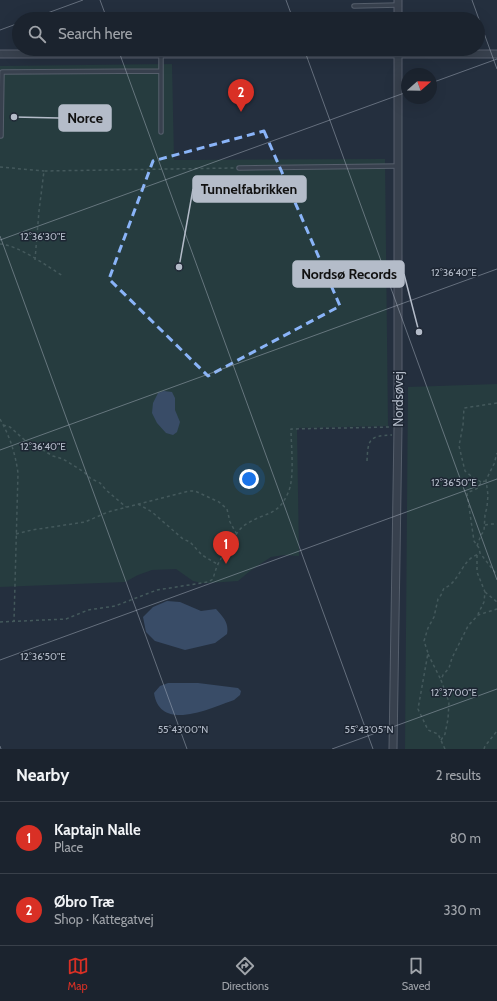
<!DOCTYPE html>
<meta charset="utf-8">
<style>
:root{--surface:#1b232e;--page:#242b36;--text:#f1f3f6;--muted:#a0a4aa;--line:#39404a;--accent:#d93025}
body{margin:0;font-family:Cabin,sans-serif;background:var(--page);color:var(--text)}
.compass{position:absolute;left:401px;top:68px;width:36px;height:36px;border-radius:50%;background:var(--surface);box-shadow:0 4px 16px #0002;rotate:70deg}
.you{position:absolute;left:249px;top:479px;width:14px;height:14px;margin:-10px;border:3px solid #fff;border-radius:50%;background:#1a73e8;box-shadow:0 0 0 6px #1a73e833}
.badge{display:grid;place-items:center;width:26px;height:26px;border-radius:50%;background:var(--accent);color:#fff;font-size:13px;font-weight:700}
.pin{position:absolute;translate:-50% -33px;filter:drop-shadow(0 1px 2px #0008)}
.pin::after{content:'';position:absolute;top:21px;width:14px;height:12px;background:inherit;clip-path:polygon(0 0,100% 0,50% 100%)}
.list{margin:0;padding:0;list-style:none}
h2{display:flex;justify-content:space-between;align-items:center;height:52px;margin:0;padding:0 16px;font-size:17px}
h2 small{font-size:13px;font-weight:400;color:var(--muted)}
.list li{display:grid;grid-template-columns:26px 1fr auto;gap:12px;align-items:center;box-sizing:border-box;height:72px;padding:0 16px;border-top:1px solid var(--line)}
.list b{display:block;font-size:15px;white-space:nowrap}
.list p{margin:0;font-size:13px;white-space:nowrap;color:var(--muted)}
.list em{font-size:13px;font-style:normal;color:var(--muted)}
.icon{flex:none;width:22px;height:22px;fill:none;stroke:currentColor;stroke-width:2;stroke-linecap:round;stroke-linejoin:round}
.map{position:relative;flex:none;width:497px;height:749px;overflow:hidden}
.search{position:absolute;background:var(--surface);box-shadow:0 4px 16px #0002;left:12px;right:12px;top:12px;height:44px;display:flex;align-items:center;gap:10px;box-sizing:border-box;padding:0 14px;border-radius:22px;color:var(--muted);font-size:15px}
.sheet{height:196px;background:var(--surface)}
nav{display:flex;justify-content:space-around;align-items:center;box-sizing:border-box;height:56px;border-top:1px solid var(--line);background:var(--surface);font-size:11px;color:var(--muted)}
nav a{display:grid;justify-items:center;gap:2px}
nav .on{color:var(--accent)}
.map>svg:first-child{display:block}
</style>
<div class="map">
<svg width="497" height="749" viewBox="0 0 497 749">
<rect width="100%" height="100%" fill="#242f3e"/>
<!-- green -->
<path fill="#263c3f" d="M172,64l2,96 211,-1 3,267 -91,2 2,128 -15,-1 -13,2 -21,14 -12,10 -29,2h-7l-9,-2 -17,-12 -24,1 -14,5 -13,7 -125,5v-521z
M497,384v365h-92l3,-362z"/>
<!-- water -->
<path fill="#394c67" d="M164,391l8,1 3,6v12l5,12 -3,10 -4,3 -7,-2 -9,-10 -5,-10 1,-10 5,-10z
M167,601l13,1 21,9 15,-2c8,9 13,14 11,25l-12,9 -30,7 -30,-9 -9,-9 -3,-15 10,-10z
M168,683h30l40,5 3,3 -1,4 -6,5c-23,8 -74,33 -80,-7l6,-7z"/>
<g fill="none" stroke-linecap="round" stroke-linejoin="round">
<defs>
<path id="lane" d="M354,6l44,-1
M161,132v-78
M1,136l1,-64 158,-1
M239,168l159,-2"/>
<path id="street" d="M398,0v19
M0,54h497
M393,749l5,-322v-378"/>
</defs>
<!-- lane casing -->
<use href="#lane" stroke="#565f6c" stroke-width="5.5"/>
<!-- street casing -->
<use href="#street" stroke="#565f6c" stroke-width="9"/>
<!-- path -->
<path stroke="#44595c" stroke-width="1.5" stroke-dasharray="3 3" stroke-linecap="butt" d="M0,167l44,4
M0,244c18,1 47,22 63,32
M35,260l4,-49 5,-40 190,-3
M0,419c10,18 15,33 18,54l-4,148
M3,425l7,2 18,16h6l7,6 12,7 10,3 21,13 6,6 10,5 6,7 20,17
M367,461c1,-22 2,-25 25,-26
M486,481l-5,1 -3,6 -11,5 7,48 5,7 1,5 17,22
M481,482l-10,-6 -6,-5 -6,-25 4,-21 1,-17 33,-5
M138,504l14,8 31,27 7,3 12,13 15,9
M485,525l5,-1h7
M16,534l16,-4 53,-8 23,-10 81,-21h6l24,11 8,7 3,13 6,11
M477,546l4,-11 3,-4 1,-16 2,-8 1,-12 -2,-15 8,-16 3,-11
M477,555v17l8,20 -1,10 -6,12
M485,592l12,10
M0,622l66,-3 22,-9 27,-4 42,-16 51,-8 5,-3c5,-19 9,-22 20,-37 2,-3 2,-6 4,-9 2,-3 7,-8 11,-10 18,-11 30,-7 40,-30 7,-15 3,-47 3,-64l101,-2
M428,654l13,26
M441,740l4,-6 3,-15 1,-17 -8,-22 2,-5 6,-7 3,-10 16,-32 10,-11 19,-6
M445,749l-7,-15 -10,-4 -10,-21 10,-56 -4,-12 4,-13 6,-11 4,-18 3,-4 3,-7c11,-3 16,-18 23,-26 3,-4 9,-7 13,-9
M484,749l1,-3 12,-15"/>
<!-- lane -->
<use href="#lane" stroke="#38414e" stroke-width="3.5"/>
<!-- street -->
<use href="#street" stroke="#38414e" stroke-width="7"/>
</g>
<!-- marked area -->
<path fill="none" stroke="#8ab4f8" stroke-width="3" stroke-dasharray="8 5" stroke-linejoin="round" d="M264,131l76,175 -132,70 -99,-97 44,-118z"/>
<!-- ticks -->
<path fill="none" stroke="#b4bcc9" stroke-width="1" stroke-opacity="0.45" d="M100,0l7,19M286,0l7,19M472,0l25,69M31,19l52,-19M0,30l19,-7M118,49l255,700M304,49l193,531M431,83l66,-24M0,236l187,513M0,240l407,-148M0,450l497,-181M0,660l497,-181M0,746l1,3M332,749l165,-60"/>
<g text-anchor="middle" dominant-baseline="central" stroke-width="3" stroke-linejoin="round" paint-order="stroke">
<!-- street labels -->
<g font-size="13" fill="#b4bcc9" stroke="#1d2633">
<text transform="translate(398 399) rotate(-90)">Nordsøvej</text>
</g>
</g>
<g font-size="10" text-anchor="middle" fill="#b4bcc9" stroke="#1d2633" stroke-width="3" stroke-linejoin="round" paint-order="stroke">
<text x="43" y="240">12°36'30"E</text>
<text x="454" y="276">12°36'40"E</text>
<text x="43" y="450">12°36'40"E</text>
<text x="454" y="486">12°36'50"E</text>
<text x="43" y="660">12°36'50"E</text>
<text x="454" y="696">12°37'00"E</text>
<text x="183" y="733">55°43'00"N</text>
<text x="369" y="733">55°43'05"N</text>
</g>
<!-- callouts -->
<path fill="none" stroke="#b4bcc9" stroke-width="1.5" d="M14 117L59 118M179 267L193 189M419 332L404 274"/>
<g fill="#b4bcc9" stroke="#1d2633" stroke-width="1.5">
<circle cx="14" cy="117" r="4"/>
<circle cx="179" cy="267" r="4"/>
<circle cx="419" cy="332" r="4"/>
</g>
<g fill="#b4bcc9" stroke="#b4bcc9" stroke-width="1.5">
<rect x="59" y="105" width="52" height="26" rx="4"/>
<rect x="193" y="176" width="113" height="26" rx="4"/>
<rect x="293" y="261" width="111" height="26" rx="4"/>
</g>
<g font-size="14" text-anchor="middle" font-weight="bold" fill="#111">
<text x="85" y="123">Norce</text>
<text x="249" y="194">Tunnelfabrikken</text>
<text x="349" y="279">Nordsø Records</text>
</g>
</svg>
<svg class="compass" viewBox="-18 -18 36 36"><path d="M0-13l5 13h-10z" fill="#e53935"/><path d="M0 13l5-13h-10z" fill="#a0a4aa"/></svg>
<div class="you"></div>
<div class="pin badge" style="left:226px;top:564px">1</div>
<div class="pin badge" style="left:241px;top:112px">2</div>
<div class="search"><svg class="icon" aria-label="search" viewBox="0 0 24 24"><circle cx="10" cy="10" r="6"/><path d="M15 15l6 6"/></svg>Search here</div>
</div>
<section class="sheet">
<h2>Nearby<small>2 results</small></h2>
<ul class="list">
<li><span class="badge">1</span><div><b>Kaptajn Nalle</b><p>Place</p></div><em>80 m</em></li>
<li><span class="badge">2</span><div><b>Øbro Træ</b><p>Shop · Kattegatvej</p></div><em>330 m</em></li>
</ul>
</section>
<nav>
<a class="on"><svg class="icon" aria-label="map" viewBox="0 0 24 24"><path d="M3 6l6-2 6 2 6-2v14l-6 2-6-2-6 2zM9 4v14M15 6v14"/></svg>Map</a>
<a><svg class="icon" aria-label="directions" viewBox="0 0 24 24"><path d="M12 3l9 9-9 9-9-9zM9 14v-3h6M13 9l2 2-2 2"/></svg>Directions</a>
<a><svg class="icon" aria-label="saved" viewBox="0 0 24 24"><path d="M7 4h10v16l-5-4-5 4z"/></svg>Saved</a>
</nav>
